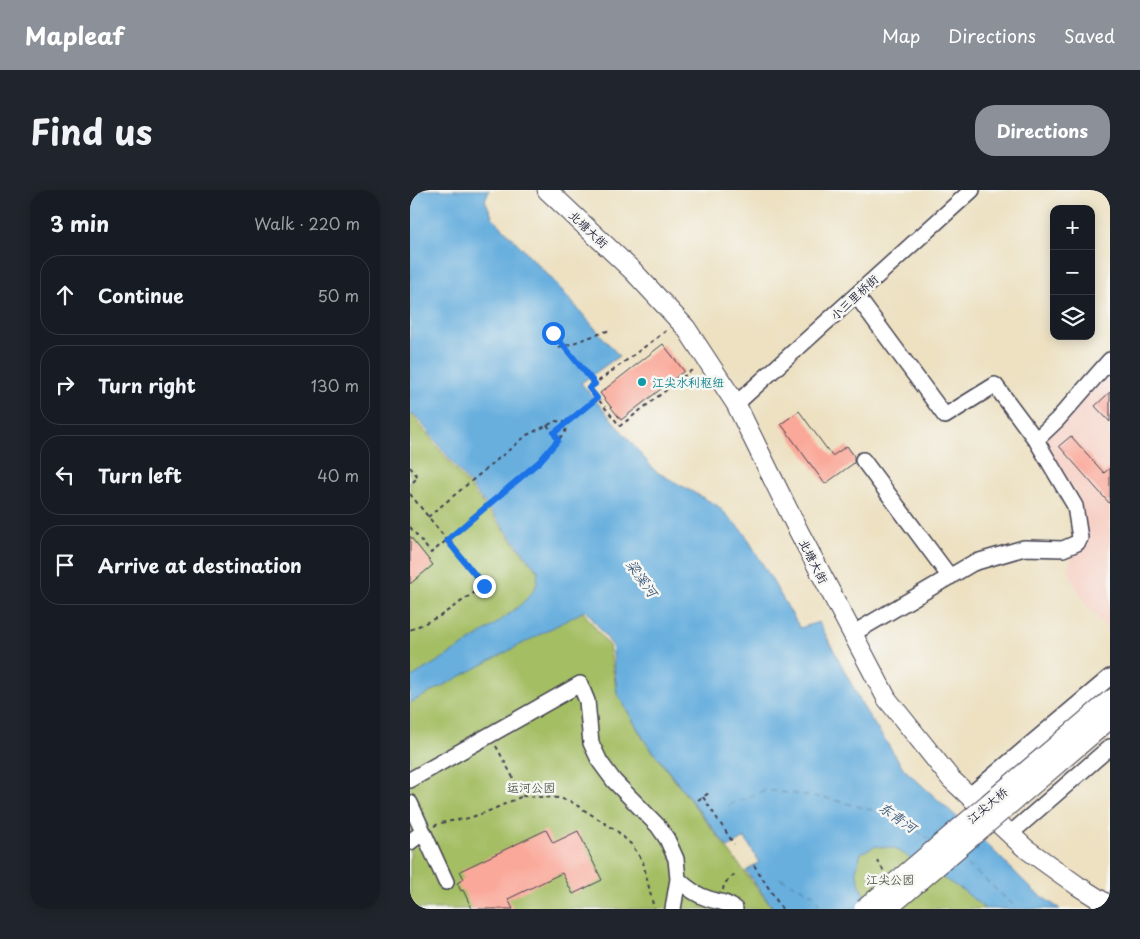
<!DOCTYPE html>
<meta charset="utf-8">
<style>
:root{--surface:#171b24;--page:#20242c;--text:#f1f3f6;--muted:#9ea1a6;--line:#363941;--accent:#8c9099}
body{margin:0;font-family:"Playpen Sans","LXGW WenKai TC",sans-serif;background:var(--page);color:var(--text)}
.controls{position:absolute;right:15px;top:15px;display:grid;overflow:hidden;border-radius:10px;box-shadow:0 2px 12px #0003}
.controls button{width:45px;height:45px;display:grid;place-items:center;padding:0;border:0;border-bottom:1px solid var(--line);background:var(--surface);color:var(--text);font:25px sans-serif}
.stop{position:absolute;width:15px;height:15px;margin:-11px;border:4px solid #1a73e8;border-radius:50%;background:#fff}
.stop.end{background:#1a73e8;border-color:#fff;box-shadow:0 1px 5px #0008}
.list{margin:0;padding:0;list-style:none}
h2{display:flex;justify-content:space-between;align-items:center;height:65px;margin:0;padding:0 20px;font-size:21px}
h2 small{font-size:16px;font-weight:400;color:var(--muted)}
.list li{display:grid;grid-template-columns:32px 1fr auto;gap:15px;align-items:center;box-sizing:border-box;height:80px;margin:0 10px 10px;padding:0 10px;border:1px solid var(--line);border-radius:20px}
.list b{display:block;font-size:19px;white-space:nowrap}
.list em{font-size:16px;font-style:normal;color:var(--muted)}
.icon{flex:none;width:28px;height:28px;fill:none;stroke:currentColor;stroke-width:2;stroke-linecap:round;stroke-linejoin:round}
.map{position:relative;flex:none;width:700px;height:719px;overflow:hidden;border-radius:20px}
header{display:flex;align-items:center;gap:30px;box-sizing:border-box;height:70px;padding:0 25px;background:var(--accent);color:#fff}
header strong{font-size:24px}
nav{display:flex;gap:28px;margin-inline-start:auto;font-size:18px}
.intro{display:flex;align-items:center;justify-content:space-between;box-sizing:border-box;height:120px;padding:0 30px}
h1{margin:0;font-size:35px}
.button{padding:12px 22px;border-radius:20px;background:var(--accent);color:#fff;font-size:18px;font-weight:700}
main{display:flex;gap:30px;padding:0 30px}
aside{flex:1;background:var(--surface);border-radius:20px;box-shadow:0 2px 12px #0003}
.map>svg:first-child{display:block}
</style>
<header>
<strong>Mapleaf</strong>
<nav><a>Map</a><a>Directions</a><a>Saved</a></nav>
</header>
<div class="intro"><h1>Find us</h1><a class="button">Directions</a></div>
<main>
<aside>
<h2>3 min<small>Walk · 220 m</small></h2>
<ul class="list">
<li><svg class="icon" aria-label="ahead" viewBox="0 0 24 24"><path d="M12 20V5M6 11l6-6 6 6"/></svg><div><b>Continue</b></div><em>50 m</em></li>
<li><svg class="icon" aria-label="right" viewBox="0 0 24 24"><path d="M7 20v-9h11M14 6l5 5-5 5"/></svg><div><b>Turn right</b></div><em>130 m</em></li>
<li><svg class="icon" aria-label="left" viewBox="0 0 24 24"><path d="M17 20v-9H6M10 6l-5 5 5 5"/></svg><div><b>Turn left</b></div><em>40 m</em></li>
<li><svg class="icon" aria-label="arrive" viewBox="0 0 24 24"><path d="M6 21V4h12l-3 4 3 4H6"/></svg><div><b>Arrive at destination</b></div></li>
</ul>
</aside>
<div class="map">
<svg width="700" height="719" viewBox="0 0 700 719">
<rect width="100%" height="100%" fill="#f6f6f2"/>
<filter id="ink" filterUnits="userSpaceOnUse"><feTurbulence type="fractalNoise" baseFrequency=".02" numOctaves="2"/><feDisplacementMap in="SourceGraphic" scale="10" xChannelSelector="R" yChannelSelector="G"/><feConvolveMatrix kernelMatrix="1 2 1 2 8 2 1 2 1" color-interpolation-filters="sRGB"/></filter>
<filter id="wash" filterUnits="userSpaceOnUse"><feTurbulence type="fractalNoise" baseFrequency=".0096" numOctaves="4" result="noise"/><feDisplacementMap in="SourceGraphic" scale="20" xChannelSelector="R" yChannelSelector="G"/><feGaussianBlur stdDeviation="1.12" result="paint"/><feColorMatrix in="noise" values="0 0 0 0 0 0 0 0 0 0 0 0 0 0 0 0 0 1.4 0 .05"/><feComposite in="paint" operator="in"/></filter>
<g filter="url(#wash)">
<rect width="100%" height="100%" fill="#ede1c2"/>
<!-- built -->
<path fill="#f7d1c6" d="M700,177v265l-25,-29 -15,-28 -2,-7 7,-19 6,-44 -6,-15 -30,-36 -2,-16z"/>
<!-- green -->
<path fill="#a4be64" stroke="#637050" d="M0,222l125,157 49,44 25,33 8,47 27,47 129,169h-363z
M465,656l19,2 14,8 56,35 21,18h-114l-10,-20 -5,-18 5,-18z"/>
<!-- water -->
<path fill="#67afde" stroke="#44688c" d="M0,0h79l-4,10 8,18 59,61 67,77 -38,27 74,88 63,35 27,28 55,94 19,-6 46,88 39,59 86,78 45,45 25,17h-75l-21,-18 -70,-43 -19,-2 -14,7 -5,18 5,18 10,20h-97l-28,-38 13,-9 -14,-24 -17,10 -83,-107 -28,-48 -5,-48 -26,-35 -176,93v-25c26,-16 116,-67 126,-92 2,-4 1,-10 2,-15l-122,-155 -6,-2z"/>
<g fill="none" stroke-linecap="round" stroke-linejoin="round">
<!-- ferry -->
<path stroke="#3e5a7c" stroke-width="1" stroke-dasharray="6 5" stroke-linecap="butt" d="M319,615l36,-15 61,8 72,19 34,24
M548,669l16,11 44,39
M370,688l34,17 7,14"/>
</g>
<g id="blocks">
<!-- building -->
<path fill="#faa899" d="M253,154l21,27 -63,49 -21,-27z
M700,202v30l-15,-16z
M389,221l33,45 15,-10 7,10v7l-29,21 -44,-60z
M661,246l33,37 6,-5v36l-51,-58z
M0,346l23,29 -23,19z
M136,640l7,13 25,-12 24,49 -29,14 -11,-21 -54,26 5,10h-41l-9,-19 -2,1 -4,-8 7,-4 -4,-8z"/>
</g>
</g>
<g filter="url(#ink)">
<use href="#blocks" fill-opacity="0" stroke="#403f4f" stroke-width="1"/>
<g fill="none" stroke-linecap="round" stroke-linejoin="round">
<defs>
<path id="minor" d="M446,105l89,121 50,-31 41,55 21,-20 53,-60
M326,214l236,-214
M453,270l87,117
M442,444l121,-71 51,-15 39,1 14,-6 3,-5 -5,-32 -39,-66
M0,590l170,-96 7,17 4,42 9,19 14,19 44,45 9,13 9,20 2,20 -5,30
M559,606l141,-119
M0,613l36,79
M600,644l100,-87
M0,652l13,-10
M268,689c9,9 18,16 31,20 10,3 18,3 26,10"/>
<path id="major" d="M137,0l86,81 53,57 50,76 62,126 89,169 64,80 74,69 53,38 32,20"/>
</defs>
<!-- minor casing -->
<use href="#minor" stroke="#403f4f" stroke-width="18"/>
<!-- major casing -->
<use href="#major" stroke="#403f4f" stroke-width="21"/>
<!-- path -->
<path stroke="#403f4f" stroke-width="2" stroke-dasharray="4 4" stroke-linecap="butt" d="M256,141l-77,57 31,38 72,-56
M143,143l41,50
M149,158l51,-18
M137,235l12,15
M144,243l43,-35
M0,277l8,10 -8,8
M0,304l74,92 -44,30 -30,14
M0,337l21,26 16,-13
M86,556l27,50 35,2 12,3 47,30 15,14 11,17 11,47
M293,607l31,47
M288,610l11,-7
M24,636c11,-6 26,-5 38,-9 17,-5 34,-14 51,-21
M467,670l8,13
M344,675l28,44
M313,700l1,-6 12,-11"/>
<!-- minor -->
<use href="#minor" stroke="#fff" stroke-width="15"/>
<!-- major -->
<use href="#major" stroke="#fff" stroke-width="19"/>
<defs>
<path id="major-bridge" d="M454,719l246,-209
M477,719l223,-190"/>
</defs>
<!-- major-bridge casing -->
<use href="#major-bridge" stroke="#403f4f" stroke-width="21" stroke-linecap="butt"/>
<!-- path-bridge -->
<path stroke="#403f4f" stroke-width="2" stroke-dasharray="4 4" stroke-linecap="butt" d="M18,327l99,-82 29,-14 8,1 2,5 -1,5 -26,29 -92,79"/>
<!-- major-bridge -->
<use href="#major-bridge" stroke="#fff" stroke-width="19"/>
</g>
</g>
<g fill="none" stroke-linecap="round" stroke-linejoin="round" filter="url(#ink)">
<!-- route -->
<path stroke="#1a73e8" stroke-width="6" d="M74,396l-37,-46 93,-79 18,-21 -4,-7 43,-35 -8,-10 6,-4 -42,-51"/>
</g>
<!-- markers -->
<circle fill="#0f9aa8" stroke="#f6f6f2" stroke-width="2" cx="232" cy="192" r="5"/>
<g text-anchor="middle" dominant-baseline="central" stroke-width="5" stroke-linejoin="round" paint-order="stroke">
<!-- street labels -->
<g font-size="12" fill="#22223b" stroke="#f6f6f2">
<text transform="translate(179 39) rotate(43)">北塘大街</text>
<text transform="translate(444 107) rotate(-43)">小三里桥街</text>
<text transform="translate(404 371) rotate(63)">北塘大街</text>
<text transform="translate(577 615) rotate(-40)">江尖大桥</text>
</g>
<!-- culture labels -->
<g font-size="12" fill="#0d838f" stroke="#f6f6f2" text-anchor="start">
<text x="242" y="192">江尖水利枢纽</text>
</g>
<!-- park labels -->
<g font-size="12" fill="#505949" stroke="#f6f6f2">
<text x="121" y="597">运河公园</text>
<text x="480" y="689">江尖公园</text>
</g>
<!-- water labels -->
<g font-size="14" font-style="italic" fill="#3e5a7c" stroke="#f6f6f2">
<text transform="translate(232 388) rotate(54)">梁溪河</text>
<text transform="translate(488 627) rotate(35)">东青河</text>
</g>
</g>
</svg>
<div class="controls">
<button>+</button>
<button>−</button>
<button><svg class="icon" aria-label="layers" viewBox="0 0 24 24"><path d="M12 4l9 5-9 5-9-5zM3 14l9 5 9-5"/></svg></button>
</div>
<div class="stop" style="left:143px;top:143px"></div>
<div class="stop end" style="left:74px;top:396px"></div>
</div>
</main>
